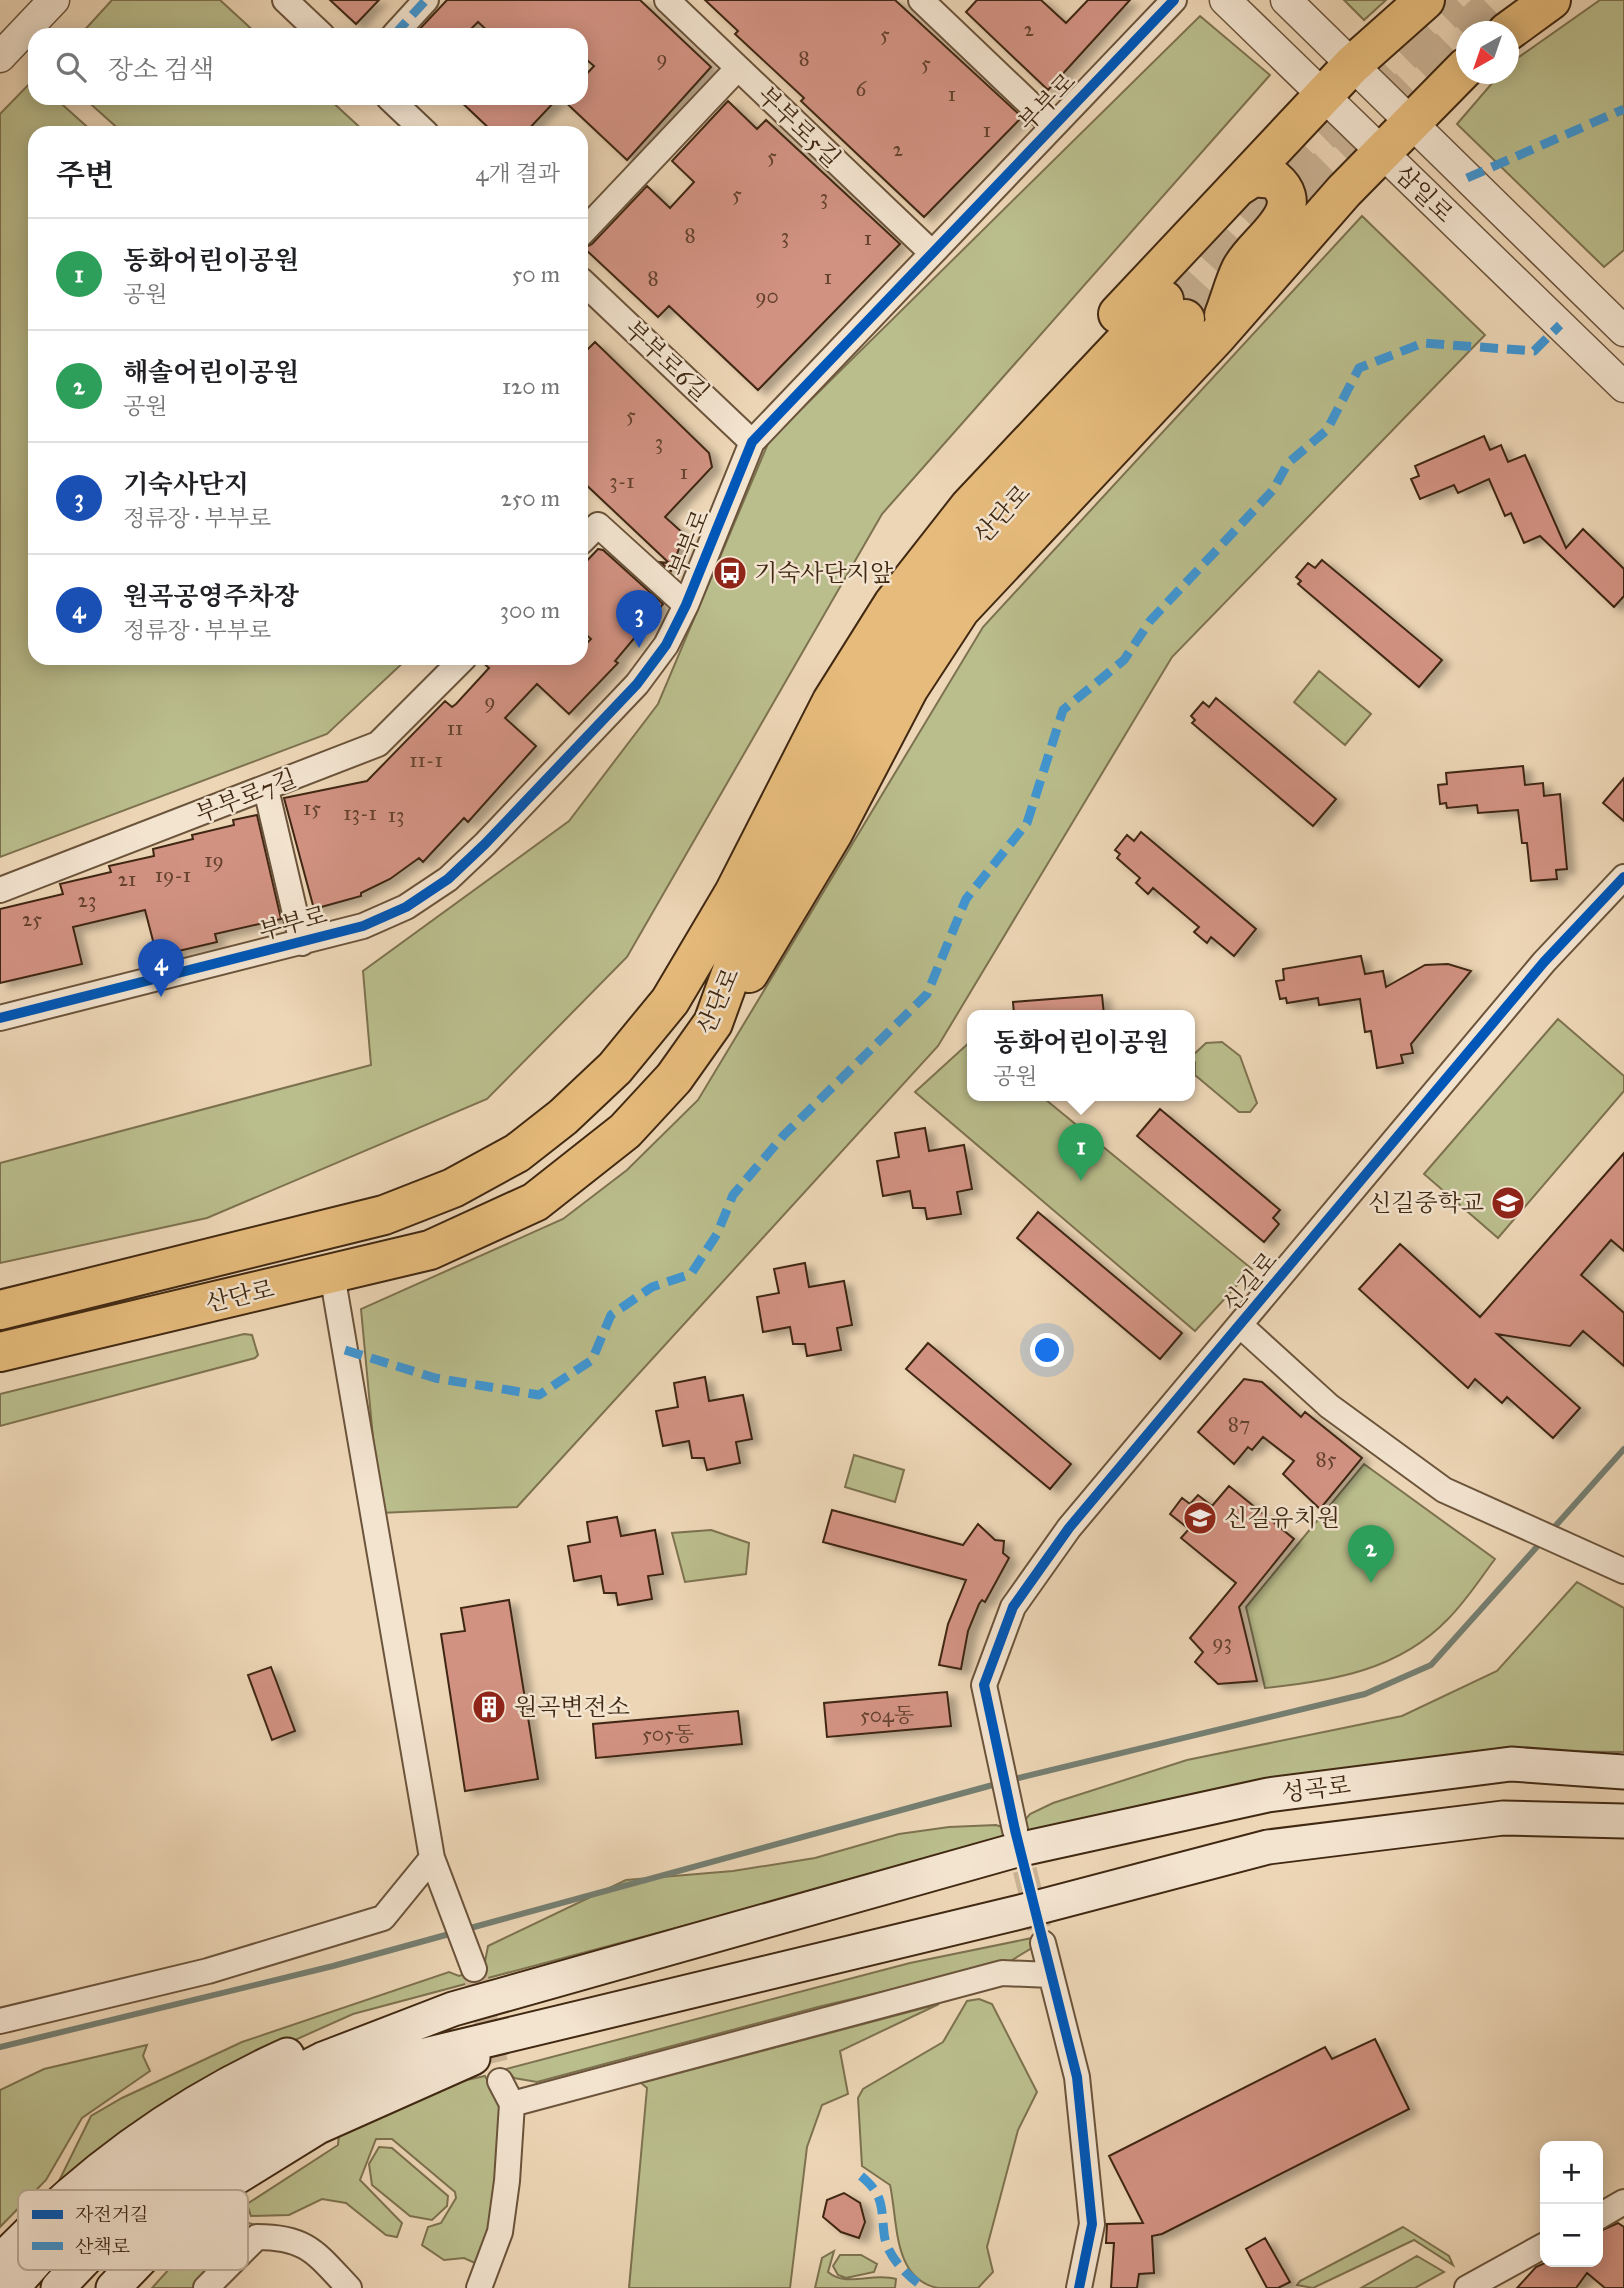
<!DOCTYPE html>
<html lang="ko">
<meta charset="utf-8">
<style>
:root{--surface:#fff;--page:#f6f6f6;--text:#202124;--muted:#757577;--line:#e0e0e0;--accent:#1a73e8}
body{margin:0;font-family:"IM FELL Great Primer","Noto Serif KR",serif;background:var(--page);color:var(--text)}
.controls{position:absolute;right:21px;bottom:21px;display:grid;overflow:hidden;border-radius:14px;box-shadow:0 4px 18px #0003}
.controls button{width:63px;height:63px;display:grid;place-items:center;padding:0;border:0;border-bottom:2px solid var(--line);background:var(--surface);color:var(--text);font:35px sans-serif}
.compass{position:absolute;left:1456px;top:21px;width:63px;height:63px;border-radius:50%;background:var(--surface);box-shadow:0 4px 18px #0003;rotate:220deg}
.you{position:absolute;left:1048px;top:1351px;width:24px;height:24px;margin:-18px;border:5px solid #fff;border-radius:50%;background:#1a73e8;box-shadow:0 0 0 10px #1a73e833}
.badge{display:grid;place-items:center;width:46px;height:46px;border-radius:50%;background:var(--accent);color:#fff;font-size:23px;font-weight:700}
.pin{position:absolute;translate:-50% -58px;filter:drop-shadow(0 2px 4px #0008)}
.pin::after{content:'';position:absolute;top:37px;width:24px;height:21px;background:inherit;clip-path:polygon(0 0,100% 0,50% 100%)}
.popup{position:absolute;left:967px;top:1010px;width:228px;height:91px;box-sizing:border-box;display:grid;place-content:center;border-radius:14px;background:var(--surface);filter:drop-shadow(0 2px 5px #0005);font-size:23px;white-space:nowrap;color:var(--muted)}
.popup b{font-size:26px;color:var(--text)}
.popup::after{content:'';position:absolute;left:50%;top:100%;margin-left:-14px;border:14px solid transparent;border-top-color:var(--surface)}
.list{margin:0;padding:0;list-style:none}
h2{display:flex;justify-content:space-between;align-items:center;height:91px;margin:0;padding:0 28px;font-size:30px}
h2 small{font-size:23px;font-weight:400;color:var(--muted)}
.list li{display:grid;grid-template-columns:46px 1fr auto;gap:21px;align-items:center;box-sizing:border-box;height:112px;padding:0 28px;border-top:2px solid var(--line)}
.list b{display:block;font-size:26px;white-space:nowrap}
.list p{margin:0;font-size:23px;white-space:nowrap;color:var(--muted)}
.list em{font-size:23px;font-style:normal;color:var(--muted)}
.icon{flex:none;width:38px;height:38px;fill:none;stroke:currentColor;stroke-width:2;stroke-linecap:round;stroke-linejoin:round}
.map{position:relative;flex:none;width:1624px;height:2288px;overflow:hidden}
.search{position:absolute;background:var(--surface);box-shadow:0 4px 18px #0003;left:28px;top:28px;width:560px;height:77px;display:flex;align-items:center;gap:18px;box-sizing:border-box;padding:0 24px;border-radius:21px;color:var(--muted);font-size:26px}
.panel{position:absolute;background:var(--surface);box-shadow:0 4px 18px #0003;left:28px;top:126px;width:560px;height:539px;border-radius:21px}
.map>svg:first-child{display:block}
</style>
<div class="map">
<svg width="1624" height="2288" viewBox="0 0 1624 2288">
<defs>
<filter id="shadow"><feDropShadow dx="8" dy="4.5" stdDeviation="3.5" flood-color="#0004"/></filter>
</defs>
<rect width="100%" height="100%" fill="#edd6b6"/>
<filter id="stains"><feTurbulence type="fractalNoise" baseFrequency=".00286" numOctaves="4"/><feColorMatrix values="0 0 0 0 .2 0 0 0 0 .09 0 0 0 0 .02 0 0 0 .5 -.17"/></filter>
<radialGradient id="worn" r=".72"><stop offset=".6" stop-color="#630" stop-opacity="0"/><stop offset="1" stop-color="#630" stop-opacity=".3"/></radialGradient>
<!-- green -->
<path fill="#babd8c" stroke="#7d724f" stroke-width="2" d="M112,0h108l38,35h-178z
M1344,0h42l-22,20z
M1600,0h24v250l-20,17 -147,-143 43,-50h8l1,-10z
M1200,16l70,59 -388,439 -255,443 -140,142 -280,119 -207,45v-100l371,-98 -8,-94 206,-150 89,-117 111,-263z
M34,79l1,19h20l39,35h-59v525h373l-81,76 -327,123v-743z
M84,98h244l38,35h-243z
M1362,216l123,119 -313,322 -234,389 -421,461 -137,6 -19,-204 202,-90 64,-49 71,-70 285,-473z
M1319,671l52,43 -26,31 -51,-43z
M1558,1019l66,57v15l-126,147 -74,-64z
M972,1040v55h68l212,174 -57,62 -280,-239z
M1222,1042l18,14 17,47 -7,9h-11l-44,-37v-13l-5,-4 16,-15z
M244,1334l8,1 6,20 -3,3 -255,68v-32z
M854,1455l50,15 -9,32 -50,-15z
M1364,1464l131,95c-15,20 -29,42 -47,60 -49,51 -115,62 -183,69l-19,-81z
M711,1530l38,13 -3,31 -61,8 -13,-49z
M1577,1582l47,26v144l-137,-1 -680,142 -454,121 -152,68 -78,51 -65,50 33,-67 31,-18 120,-56 207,-70 10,4 25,-9 4,-21 138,-66 107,-9 82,-13 84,-24 50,-7 47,-2 12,4 13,-4 9,-11 23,-11 134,-43 215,-44 95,-45z
M1032,1938l3,8 -26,16 -191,45 -281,75 -23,-4 -8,-9 404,-106z
M979,1999l13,5 45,88 -19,38 -31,117 6,25 -15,16c-13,0 -28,0 -40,0 -46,-9 -40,-68 -48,-103l-28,-19 -4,-68 5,-9 80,-47 24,-41z
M939,2004l-99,47 8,43 -26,11 -15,42 -17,141h-161l18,-200 -6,-5z
M147,2045l-4,11 7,15 -68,47 -36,62 -46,47v-137l44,-21z
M485,2076l16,28 -1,72 -11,65 -12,23 -13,-6 -20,2 -22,-15 6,-18 13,-4 15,-25 -1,-6 -63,-53h-16l-16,41 42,43 -5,14 -11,-2 -40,-32 -24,-4 -33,16 -38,1 -4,-12 91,-59 1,-11 114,-51z
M379,2147l13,1 56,48 -1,10 -15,14 -22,-4 -38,-31 -3,-21z
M239,2209l6,13 11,3 -61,63h-43l55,-61z
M1403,2227l46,29 4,9 -39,-25 -101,48 -16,-3 3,-4z
M834,2251l-6,21c19,16 44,0 68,7l-1,9h-80l7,-30z
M840,2255h21l16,9 -3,8 -28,6 -8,-3 -5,-9z
M1417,2256l27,16 -29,16h-54z"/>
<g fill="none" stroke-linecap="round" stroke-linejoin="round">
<!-- stream -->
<path stroke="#757f72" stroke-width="6" d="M1550,1532l74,-83
M1010,1780l355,-86 66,-29 112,-125
M463,1930l537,-147
M0,2047l333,-81 120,-33"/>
</g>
<!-- building -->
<path fill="#d29282" stroke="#402812" stroke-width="2" filter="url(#shadow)" d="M330,0h49l-23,24z
M447,0h193l71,67 -84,93 -66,-62h20v-18l13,-14 -13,-11v-20h-89l-14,-13 -13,13h-51z
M705,0h190l127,117 -98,100 -123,-116 3,-3 -69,-64 3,-3z
M977,0h64l25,23 22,-23h42l-82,90 -82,-78z
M457,98h101l-33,35h-31z
M728,101l29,28 9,-9 134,124 -142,146 -89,-84 -11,11 -74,-69 8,-4 55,-58 23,22 24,-26 -22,-21z
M595,342l114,111 3,14 -47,50 19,17 -13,37 -11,-9 9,1 -88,-83v-124z
M1484,436l6,14 11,-5 7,17 17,-7 41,93 17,-19 41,40v27l-10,11 -74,-71 -16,7 -13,-30 -6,3 -16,-37 -31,14 -4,-8 -34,14 -9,-20 8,-3 -4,-10z
M598,549l5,1 60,54 -48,57 3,2 -49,51 -32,-30 -32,34 31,28 -68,76 -4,-4 -41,44 -4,-4 -29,21 -29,14v3l-47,13 -30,-111 83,-17 78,-80 7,6 4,-3 33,-36 -11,-10h103v-9l10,-10 -10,-9v-63z
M1322,560l120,100 -23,27 -121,-103 3,-3 -5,-4 12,-14 7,5z
M1216,698l120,101 -23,27 -121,-103 3,-3 -4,-4 12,-14 6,5z
M1523,766l2,19 18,-2 1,13 16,-2 7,75 -11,1 1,9 -26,2 -4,-38h-5l-4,-33 -40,3 -1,-8 -30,3 -1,-5 -6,1 -2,-19 9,-1 -1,-11z
M1624,778v43l-21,-18z
M257,815l24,104 -66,15 2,8 -60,14 -12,-46 -72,17 9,37 -82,19v-74l63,-15 -3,-10 51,-12 -2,-6 45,-10 -1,-7 40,-10 -1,-4 42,-10 -1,-5z
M1141,832l115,97 -22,27 -23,-19 -4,6 -13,-11 5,-5 -46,-39 -5,6 -12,-11 4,-5 -23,-20 3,-4 -5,-4 12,-15 7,6z
M1361,956l4,18 18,-3 3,16 39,-22 23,-1 23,7 -60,73 2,9 -12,2 2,8 -26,5 -6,-37 -6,1 -5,-33 -41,6 -1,-7 -31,5 -1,-5 -6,1 -4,-18 8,-1 -1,-11z
M1102,995l2,20h-90l-1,-13z
M1160,1109l120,101 -7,8 6,6 -15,18 -127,-106z
M925,1128l4,23 35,-6 8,44 -15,3 4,22 -34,5 -2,-11h-12l-3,-17 -27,5 -6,-35 22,-4 -4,-24z
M1624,1153v98l-13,-11 -30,35 43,38v53l-41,-35 -13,15 -73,-12 83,74 -27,30 -46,-41 -5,6 -27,-24 -7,9 -109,-99 41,-45 80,73z
M1038,1212l144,121 -22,26 -143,-121z
M805,1263l4,24 35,-6 8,44 -15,3 4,22 -34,6 -2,-12h-12l-3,-17 -27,5 -6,-35 22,-4 -5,-24z
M928,1343l143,121 -21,25 -144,-120z
M705,1377l4,24 34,-6 9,44 -16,3 4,21 -33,7 -3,-12h-12l-3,-17 -26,5 -7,-35 22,-4 -4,-24z
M1244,1379l18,3 39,35 4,-5 57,46 -42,51 -37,-35 11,-13 -31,-24 -11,13 -4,-3 -14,17 -36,-32z
M1229,1486l65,53 -55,68 18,74 -39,3 -23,-22 8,-10 -13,-14 46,-55 -55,-45 8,-9 -19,-15 12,-16 8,6 8,-9 14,11z
M832,1510l131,35 15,-21 17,16 9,1 -1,12 6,5 -24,44 -3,-2 -3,4 -11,27 -7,38 -22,-4 9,-41 18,-44 -143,-38z
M617,1517l4,19 34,-6 8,44 -15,2 4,23 -34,6 -2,-12h-12l-3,-17 -27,5 -6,-35 22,-4 -3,-20z
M509,1600l29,179 -73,12 -24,-157 24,-3 -4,-23z
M271,1667l24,64 -23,9 -24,-65z
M947,1692l4,34 -124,11 -3,-34z
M738,1711l4,33 -146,14 -3,-34z
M1375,2039l34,70 -247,125 -10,2 2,37 -15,1 -2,14h-26l3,-45h-8l1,-19 36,-1 -34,-67 216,-109 7,12z
M844,2193l16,10 5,19 -6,16 -18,-6 -18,-15 4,-17z
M1618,2223l6,4v61h-19l-18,-15 -11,15h-59l19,-21 11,-5h51v-30z
M1265,2238l25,44 -12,6h-11l-21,-39z"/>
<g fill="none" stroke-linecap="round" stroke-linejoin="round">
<!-- minor-tunnel -->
<path stroke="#cab395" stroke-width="24" stroke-dasharray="24 12" stroke-linecap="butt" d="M1016,1835l27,108
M474,1969l26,112"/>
<!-- primary-tunnel -->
<path stroke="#cab395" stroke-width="38" stroke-dasharray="38 19" stroke-linecap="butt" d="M1164,300l93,-103 200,-197
M1185,319l91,-102 222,-217"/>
<defs>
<path id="minor" d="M285,0l37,35
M667,0l265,253
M921,0l132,126
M394,35l32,-35
M389,98l37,35
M581,234l157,-166
M581,280l171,162
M581,542l17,-17 88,80
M266,789l36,154
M0,890l378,-146 86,-86
M0,1018l363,-92 43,-19 42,-28 37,-35 152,-160 29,-39 20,-40 66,-163 422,-442
M332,1274l100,584 42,111
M1241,1326l88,80 115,84 180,81
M1015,1830l-31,-145 29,-78 56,-79 475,-566 80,-85
M1043,1943l34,134 15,147 -13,64
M0,2021l208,-50 175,-53 49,-60
M512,2104l490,-131 49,2
M1598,2217l26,-15
M206,2288l51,-51c50,0 59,16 92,51
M479,2288l21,-56 7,-51 5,-77 -12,-23
M1467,2288l78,-43"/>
<path id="tertiary" d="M1225,0l399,387
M1286,0l338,331
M0,57l54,-57"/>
<path id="secondary" d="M0,2262c81,-87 179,-158 287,-207
M12,2288l50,-56 93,-77 119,-71 49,-25 130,-50 560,-158 255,-56 243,-31 113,8
M58,2288c75,-84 179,-159 282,-204 26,-11 54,-19 81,-28l599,-144 248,-65 235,-29 121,3
M113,2288l82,-85 123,-76 155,-69"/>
<path id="primary" d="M1507,32l44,-32
M1118,314l234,-249 73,-65
M1224,315c6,-15 10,-32 17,-46 14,-28 71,-58 33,-90l-21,-2 -14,9
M749,973l84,-140 76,-145 51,-78 256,-273 128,-146 122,-124
M0,1310l384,-95 69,-27 64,-35 46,-36 52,-49 55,-67 64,-108 98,-192 61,-97 76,-97 195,-207
M0,1352l430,-102 105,-48 90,-71 49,-53 39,-55 41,-113 132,-242 84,-120 215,-229"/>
</defs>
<!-- minor casing -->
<use href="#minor" stroke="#6b543b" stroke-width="28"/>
<!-- tertiary casing -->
<use href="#tertiary" stroke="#6b543b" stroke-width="33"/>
<!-- secondary casing -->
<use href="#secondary" stroke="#402812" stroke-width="37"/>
<!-- primary casing -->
<use href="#primary" stroke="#402812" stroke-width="42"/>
<!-- minor -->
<use href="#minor" stroke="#f3e4d0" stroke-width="24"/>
<!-- tertiary -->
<use href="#tertiary" stroke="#f3e4d0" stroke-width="30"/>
<!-- secondary -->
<use href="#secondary" stroke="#f3e4d0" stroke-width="33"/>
<!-- primary -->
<use href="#primary" stroke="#e6bb7b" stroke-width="38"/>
<!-- quiet -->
<path stroke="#3f96d3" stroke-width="9" stroke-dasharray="18 9" stroke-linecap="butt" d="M394,35l32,-35
M1467,178l157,-69
M345,1350l90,28 104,17 53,-35 19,-45 41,-28 39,-13 26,-40 16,-39 51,-60 143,-141 39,-95 61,-76 36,-113 61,-50 26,-39 123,-131 15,-27 39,-33 32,-62 64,-25 111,8 26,-26
M861,2176c23,19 20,30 23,57 2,23 24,44 41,55"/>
<defs>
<path id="cycleway" d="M0,1018l363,-92 43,-19 42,-28 37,-35 152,-160 29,-39 20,-40 66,-163 422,-442
M1079,2288l13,-64 -15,-147 -62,-247 -31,-145 29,-78 56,-79 475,-566 80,-85"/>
</defs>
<!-- cycleway casing -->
<use href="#cycleway" stroke="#f3e4d0" stroke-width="15"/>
<!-- cycleway -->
<use href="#cycleway" stroke="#0057b8" stroke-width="10"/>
</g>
<!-- icons -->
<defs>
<symbol id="bus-disc" viewBox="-11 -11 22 22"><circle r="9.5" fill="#8f2418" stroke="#f3e4d0"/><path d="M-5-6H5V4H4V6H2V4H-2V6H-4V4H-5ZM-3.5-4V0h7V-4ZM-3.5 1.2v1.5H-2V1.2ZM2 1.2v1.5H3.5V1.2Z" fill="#fff"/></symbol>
<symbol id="school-disc" viewBox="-11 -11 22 22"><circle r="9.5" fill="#8f2418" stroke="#f3e4d0"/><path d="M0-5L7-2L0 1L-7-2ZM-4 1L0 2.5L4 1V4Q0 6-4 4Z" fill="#fff"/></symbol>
<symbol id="building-disc" viewBox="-11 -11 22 22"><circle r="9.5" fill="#8f2418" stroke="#f3e4d0"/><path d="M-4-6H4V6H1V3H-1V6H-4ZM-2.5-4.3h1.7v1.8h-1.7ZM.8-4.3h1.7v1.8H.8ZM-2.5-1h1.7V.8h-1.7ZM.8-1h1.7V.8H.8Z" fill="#fff"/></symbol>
</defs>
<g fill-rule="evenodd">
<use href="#bus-disc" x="711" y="554" width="38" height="38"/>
<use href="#school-disc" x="1489" y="1184" width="38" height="38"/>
<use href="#school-disc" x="1181" y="1499" width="38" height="38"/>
<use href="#building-disc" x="470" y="1688" width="38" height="38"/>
</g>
<g text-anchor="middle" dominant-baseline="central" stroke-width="5" stroke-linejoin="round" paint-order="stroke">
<!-- number labels -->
<g font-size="21" fill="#64422e">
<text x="1029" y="29">2</text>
<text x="885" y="34">5</text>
<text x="662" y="58">9</text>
<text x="804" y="58">8</text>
<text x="926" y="63">5</text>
<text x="861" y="89">6</text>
<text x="952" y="94">1</text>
<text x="987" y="130">1</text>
<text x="898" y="149">2</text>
<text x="772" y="156">5</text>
<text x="737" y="194">5</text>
<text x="824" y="197">3</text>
<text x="690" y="235">8</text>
<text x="785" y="236">3</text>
<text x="868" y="238">1</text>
<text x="828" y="277">1</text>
<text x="653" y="278">8</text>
<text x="767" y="296">90</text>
<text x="631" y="415">5</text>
<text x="659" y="442">3</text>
<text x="684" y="472">1</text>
<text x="622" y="481">3-1</text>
<text x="490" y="701">9</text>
<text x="455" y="728">11</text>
<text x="426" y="760">11-1</text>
<text x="312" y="808">15</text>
<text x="360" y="813">13-1</text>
<text x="396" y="815">13</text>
<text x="214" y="860">19</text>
<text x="173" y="875">19-1</text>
<text x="127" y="879">21</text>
<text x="87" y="900">23</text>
<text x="32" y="919">25</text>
<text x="1239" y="1424">87</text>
<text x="1326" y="1459">85</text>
<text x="1222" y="1642">93</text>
<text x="887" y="1715">504동</text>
<text x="668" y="1734">505동</text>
</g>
<!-- street labels -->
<g font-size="24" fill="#402812" stroke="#f3e4d0">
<text transform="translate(1047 102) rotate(-46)">부부로</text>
<text transform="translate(799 127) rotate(44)">부부로5길</text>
<text transform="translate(1424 194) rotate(44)">삼일로</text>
<text transform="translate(667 361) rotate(43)">부부로6길</text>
<text transform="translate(1002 514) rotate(-47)">산단로</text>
<text transform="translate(689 543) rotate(-68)">부부로</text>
<text transform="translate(246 796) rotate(-21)">부부로7길</text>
<text transform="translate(293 923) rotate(-15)">부부로</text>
<text transform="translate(718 1001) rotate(-66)">산단로</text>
<text transform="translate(1250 1282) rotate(-50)">신길로</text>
<text transform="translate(240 1296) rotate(-13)">산단로</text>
<text transform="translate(1316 1789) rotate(-7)">성곡로</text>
</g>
<!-- poi labels -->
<g font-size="24" fill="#402812" stroke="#f3e4d0" text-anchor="start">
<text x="754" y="573">기숙사단지앞</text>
<text x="1484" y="1203" text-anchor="end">신길중학교</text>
<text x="1224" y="1518">신길유치원</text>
<text x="514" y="1707">원곡변전소</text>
</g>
</g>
<!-- legend -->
<rect x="18" y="2190" width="230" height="80" rx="10" fill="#f3e4d0" stroke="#bdac97" stroke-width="2"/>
<rect x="32" y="2210" width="31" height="9" fill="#0057b8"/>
<rect x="32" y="2242" width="31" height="8" fill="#3f96d3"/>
<g font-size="19" fill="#402812">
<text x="75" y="2221">자전거길</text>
<text x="75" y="2253">산책로</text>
</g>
<rect width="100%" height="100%" filter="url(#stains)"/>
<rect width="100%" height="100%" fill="url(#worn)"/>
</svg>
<div class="controls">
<button>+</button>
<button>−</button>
</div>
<svg class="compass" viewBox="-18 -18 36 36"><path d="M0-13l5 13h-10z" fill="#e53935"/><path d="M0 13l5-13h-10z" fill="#757577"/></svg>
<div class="you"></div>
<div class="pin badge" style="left:1081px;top:1181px;background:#2e9e5b">1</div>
<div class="popup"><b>동화어린이공원</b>공원</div>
<div class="pin badge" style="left:1371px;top:1583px;background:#2e9e5b">2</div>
<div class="pin badge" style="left:639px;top:648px;background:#1a4fb4">3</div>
<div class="pin badge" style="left:161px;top:997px;background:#1a4fb4">4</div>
<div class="search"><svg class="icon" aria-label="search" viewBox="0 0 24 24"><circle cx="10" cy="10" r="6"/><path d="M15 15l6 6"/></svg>장소 검색</div>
<section class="panel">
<h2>주변<small>4개 결과</small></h2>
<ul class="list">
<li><span class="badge" style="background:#2e9e5b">1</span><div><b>동화어린이공원</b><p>공원</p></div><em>50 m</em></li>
<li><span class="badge" style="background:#2e9e5b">2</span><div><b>해솔어린이공원</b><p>공원</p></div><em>120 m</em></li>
<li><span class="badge" style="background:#1a4fb4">3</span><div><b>기숙사단지</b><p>정류장 · 부부로</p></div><em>250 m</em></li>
<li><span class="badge" style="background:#1a4fb4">4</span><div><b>원곡공영주차장</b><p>정류장 · 부부로</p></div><em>300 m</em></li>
</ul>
</section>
</div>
